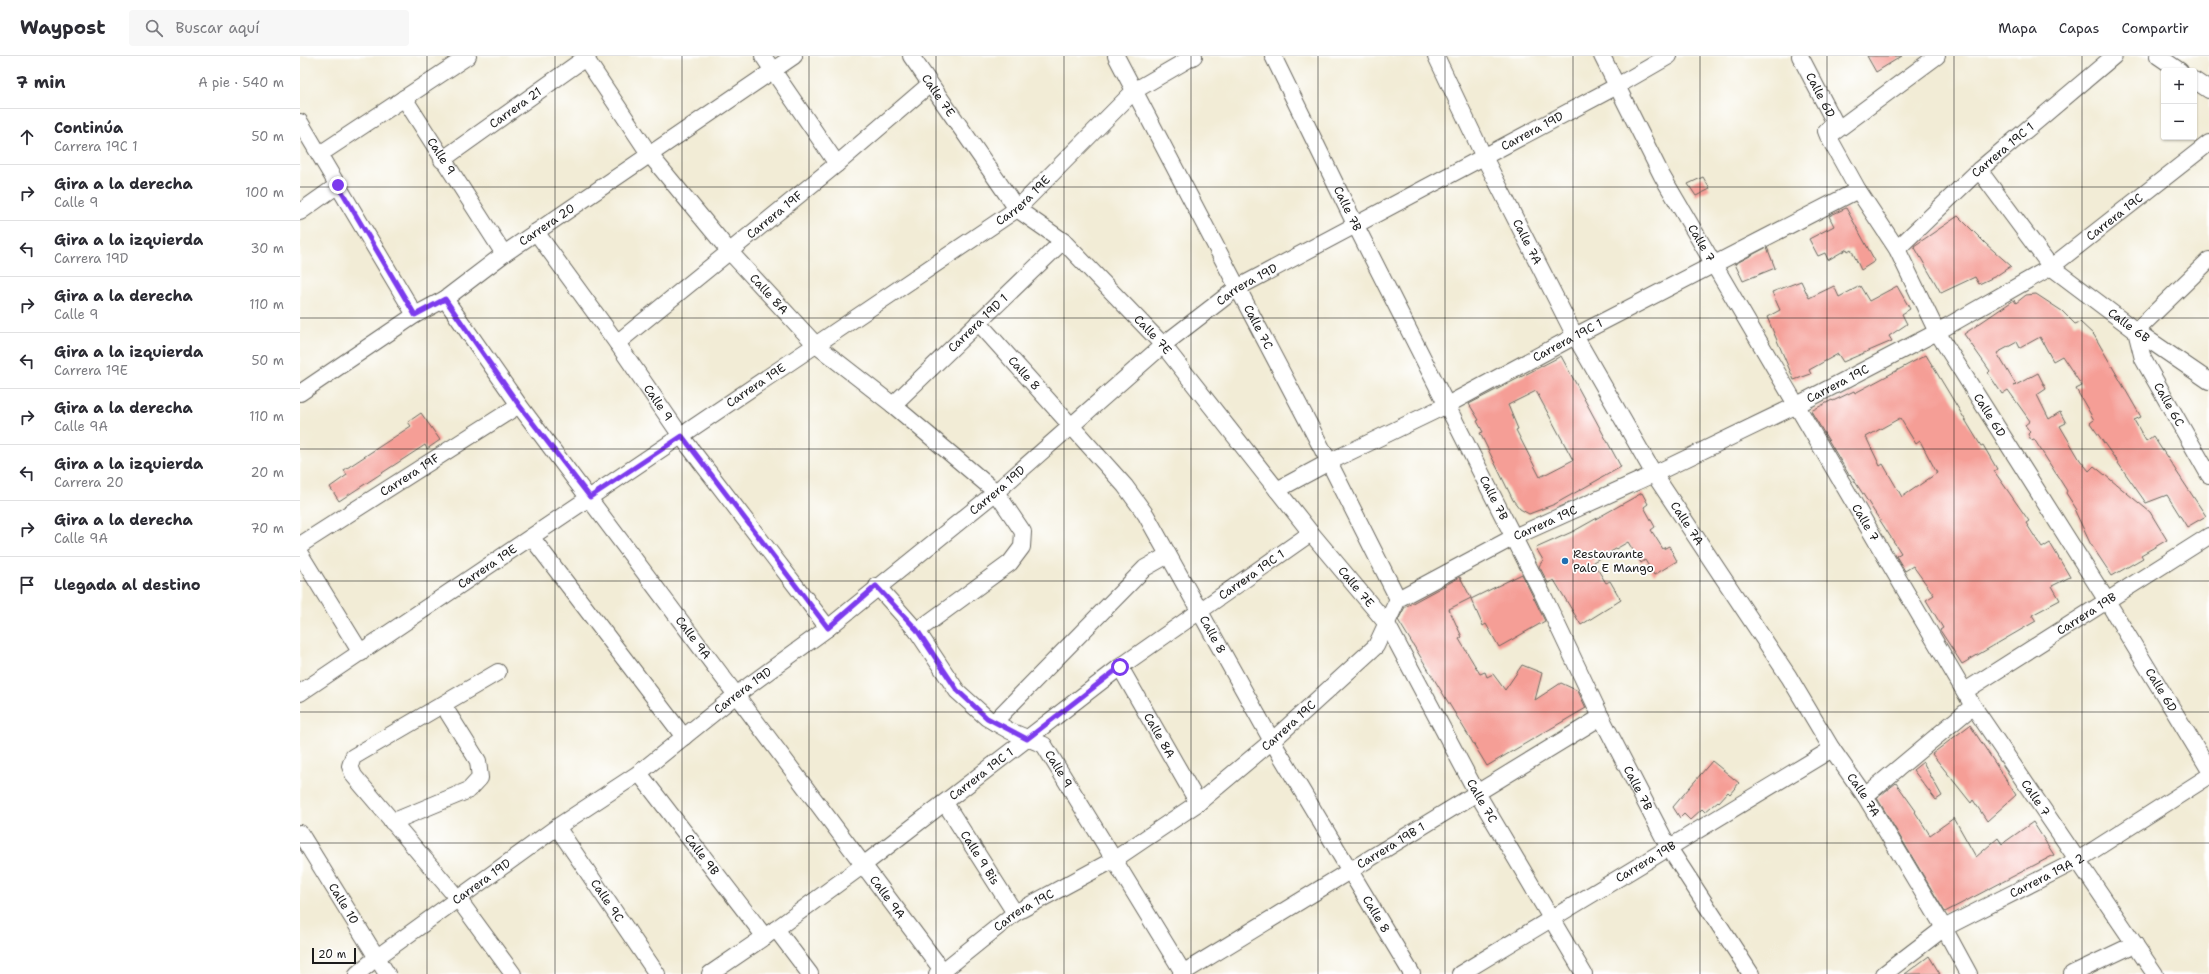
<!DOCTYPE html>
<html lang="es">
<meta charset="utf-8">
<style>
:root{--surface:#fff;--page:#f7f7f7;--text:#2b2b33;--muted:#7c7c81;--line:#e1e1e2}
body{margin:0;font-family:"Shantell Sans",sans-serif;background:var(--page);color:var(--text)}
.controls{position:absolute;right:12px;top:12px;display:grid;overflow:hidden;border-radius:4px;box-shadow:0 1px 3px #0004}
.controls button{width:36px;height:36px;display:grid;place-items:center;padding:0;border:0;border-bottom:1px solid var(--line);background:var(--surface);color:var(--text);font:20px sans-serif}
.scale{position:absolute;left:12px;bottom:10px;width:44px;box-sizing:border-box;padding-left:4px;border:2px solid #1c1c1c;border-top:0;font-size:11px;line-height:14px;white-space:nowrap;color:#1c1c1c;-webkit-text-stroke:3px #fff;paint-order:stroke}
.stop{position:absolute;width:12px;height:12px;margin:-9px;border:3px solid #7c3aed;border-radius:50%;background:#fff}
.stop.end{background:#7c3aed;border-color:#fff;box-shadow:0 1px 4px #0008}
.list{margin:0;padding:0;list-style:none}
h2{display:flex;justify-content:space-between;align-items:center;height:52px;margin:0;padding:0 16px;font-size:17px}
h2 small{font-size:13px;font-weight:400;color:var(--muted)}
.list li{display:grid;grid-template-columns:26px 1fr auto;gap:12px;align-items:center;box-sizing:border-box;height:56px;padding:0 16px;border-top:1px solid var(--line)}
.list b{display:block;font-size:15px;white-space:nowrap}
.list p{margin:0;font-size:13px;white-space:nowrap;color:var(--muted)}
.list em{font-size:13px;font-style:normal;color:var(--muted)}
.icon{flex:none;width:22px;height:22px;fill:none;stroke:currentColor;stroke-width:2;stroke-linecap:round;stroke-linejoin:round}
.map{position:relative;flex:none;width:1909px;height:918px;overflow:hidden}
header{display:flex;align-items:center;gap:24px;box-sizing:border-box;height:56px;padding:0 20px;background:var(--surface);border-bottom:1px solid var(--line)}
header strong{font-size:19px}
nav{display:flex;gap:22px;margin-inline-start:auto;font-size:14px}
.search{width:280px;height:36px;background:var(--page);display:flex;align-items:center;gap:10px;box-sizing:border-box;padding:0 14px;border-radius:4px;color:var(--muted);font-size:15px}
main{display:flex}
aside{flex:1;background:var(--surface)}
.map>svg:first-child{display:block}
</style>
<header>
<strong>Waypost</strong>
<div class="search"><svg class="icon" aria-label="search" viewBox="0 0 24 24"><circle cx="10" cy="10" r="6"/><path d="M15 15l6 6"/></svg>Buscar aquí</div>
<nav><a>Mapa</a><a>Capas</a><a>Compartir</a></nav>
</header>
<main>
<aside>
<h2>7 min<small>A pie · 540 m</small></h2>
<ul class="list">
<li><svg class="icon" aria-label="ahead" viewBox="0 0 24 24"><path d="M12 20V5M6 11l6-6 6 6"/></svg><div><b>Continúa</b><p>Carrera 19C 1</p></div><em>50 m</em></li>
<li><svg class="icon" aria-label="right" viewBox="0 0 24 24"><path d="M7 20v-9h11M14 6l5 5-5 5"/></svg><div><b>Gira a la derecha</b><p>Calle 9</p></div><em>100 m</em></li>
<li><svg class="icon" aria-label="left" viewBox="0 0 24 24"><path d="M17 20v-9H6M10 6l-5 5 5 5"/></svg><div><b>Gira a la izquierda</b><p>Carrera 19D</p></div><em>30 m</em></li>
<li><svg class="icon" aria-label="right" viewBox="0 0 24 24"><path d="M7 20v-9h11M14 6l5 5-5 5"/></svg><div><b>Gira a la derecha</b><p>Calle 9</p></div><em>110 m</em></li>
<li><svg class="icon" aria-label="left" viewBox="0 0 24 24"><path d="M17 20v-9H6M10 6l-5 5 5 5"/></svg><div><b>Gira a la izquierda</b><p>Carrera 19E</p></div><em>50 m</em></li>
<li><svg class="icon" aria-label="right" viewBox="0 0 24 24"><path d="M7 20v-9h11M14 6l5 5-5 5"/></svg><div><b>Gira a la derecha</b><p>Calle 9A</p></div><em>110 m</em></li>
<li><svg class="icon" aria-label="left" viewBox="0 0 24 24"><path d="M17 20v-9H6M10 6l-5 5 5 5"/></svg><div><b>Gira a la izquierda</b><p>Carrera 20</p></div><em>20 m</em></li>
<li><svg class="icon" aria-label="right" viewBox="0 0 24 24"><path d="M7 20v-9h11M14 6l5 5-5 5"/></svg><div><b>Gira a la derecha</b><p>Calle 9A</p></div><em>70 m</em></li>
<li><svg class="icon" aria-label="arrive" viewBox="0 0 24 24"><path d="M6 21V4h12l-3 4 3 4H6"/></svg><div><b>Llegada al destino</b></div></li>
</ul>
</aside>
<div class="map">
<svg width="1909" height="918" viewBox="0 0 1909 918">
<rect width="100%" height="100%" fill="#fff"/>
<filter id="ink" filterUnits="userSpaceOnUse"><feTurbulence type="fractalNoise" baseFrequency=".025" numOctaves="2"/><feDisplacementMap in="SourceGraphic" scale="8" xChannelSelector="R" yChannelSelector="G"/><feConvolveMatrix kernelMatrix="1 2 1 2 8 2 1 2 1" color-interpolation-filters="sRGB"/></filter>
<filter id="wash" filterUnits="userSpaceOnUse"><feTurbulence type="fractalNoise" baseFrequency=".012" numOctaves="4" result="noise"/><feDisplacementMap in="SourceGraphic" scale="16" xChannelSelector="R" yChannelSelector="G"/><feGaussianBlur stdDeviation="0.9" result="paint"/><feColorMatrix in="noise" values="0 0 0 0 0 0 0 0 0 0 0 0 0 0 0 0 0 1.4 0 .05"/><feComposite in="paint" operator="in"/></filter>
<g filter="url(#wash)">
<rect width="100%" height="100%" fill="#f2ecd6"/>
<g id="blocks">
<!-- building -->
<path fill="#f59e96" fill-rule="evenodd" d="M1567,0h35l-26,16z
M1403,121l7,12 -14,7 -8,-12z
M1546,152l29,53 -14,9 -10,-21 -3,2 -1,-2 -19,11 -3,-7 -7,3 -9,-17 25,-13 -5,-10z
M1658,160l28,28 25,22 -15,10 -17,8 -4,-7 -34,16 -27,-47z
M1467,191l8,21 -32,13 -8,-17z
M1501,225l8,17 25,-12 5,11 21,-11 9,15 28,-15 13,23 -8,5 5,10 -18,12 3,5 -49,21 -5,-8 -29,16 2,4 -17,6 -27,-63 13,-7 -8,-18z
M1736,238l26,17 13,13 5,-2 14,13 47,82 -7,3 12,21 7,-5 53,80 -19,11 -20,-32 -21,8 -56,-80 4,-3 -18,-31 6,-3 -20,-30 -9,5 -13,-24 -20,11 -3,-6 -20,11 19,32 -2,1 24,-13 8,16 -9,6 12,24 11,-7 6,11 -6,3 20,34 9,11 5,-5 56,46 17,28 -26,15 2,3 -31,18 -22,-33 -15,-32 2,-1 -11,-17 1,-2 -33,-52 -3,1 -3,-6 2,-2 -5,-7 5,-4 -22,-31 -6,4 -14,-21 2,-2 -26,-37 50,-34 2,3 10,-8z
M1626,299l55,91 2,-1 14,24 -3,2 35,50 -3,2 16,25 8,-5 20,34 -18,9 8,14 -28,15 4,6 -74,43 -22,-34 3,-2 -17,-28 8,-5 -21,-29 -8,5 -9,-15 5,-3 -51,-79 -1,1 -38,-64 21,-11 1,1 21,-10 1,2zM1600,362l16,26 4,-3 17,32 -35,24 -19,-33 -3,2 -14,-29z
M1261,300l60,111 -66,37 -26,10 -9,-5 -7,-9 -33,-67 3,-1 -6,-11 2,-1 -10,-16zM1236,335l37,69 -33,17 -24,-47 2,-1 -10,-24z
M121,357l19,27 -13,9 -2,-4 -86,56 -9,-14 17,-12 -3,-5 67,-44 -3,-4z
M1342,437l6,11 -4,3 11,20 -4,3 12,19 6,-3 8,15 -23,14 -9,-15 -4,3 -13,-21 -35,20 13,21 4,-2 11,19 -40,25 -27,-45 -6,3 -9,-17 4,-6 -7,-12 38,-17z
M1222,518l23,47 -46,26 -13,-23 -3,2 -12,-27z
M1160,521l11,21 -22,11 13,28 -3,2 21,35 5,-2 2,5 6,-3 12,16 17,-25 20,8 -7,27 26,-17 17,8 8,17 -99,58 -89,-146 7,-13z
M1670,669l46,70 -29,26 -14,-21 -2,3 -39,-49z
M1412,705l27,22 -9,11 -2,-2 -9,10 -1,-1 -13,11 -3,-3 -12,11 -6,-6 -4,4 -7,-11z
M1623,706l19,34 -6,4 -23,-30z
M1596,727l20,28 -1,1 15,23 24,-17 22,39 22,-19 4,6 31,-22 21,33 -109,57 -68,-114z
M1629,900l11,18h-35z"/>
</g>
</g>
<g filter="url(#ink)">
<use href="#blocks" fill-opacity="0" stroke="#67655d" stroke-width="1"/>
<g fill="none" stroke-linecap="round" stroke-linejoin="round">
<defs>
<g id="minor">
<path id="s1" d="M284,0l66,99 80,97 86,93 77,60 103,87 27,40 -1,15 -12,16 -93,68"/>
<path d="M463,0l74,108"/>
<path id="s2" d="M611,0l106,153 46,32 100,104 148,188 76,91 90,169 107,181"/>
<path id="s3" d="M816,0l213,406 69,137"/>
<path id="s4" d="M973,0l83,170 189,373 56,118 68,131 82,126"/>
<path id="s5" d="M1136,0l48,101 91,179 79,138 135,203 43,72 33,47 79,132 25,46"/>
<path id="s6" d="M1302,0l60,120 311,530 182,268"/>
<path id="s7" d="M1500,0l35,67 -9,8 2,5 30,54 39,59 40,83 170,269 102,168"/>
<path d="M1858,0l22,15"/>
<path d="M1894,24l15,10"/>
<path id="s8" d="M104,42l100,156"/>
<path d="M0,66l115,193"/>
<path d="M1529,80l108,-80"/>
<path d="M20,98l148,-98"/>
<path id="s9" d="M142,104l146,-104"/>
<path id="s10" d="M1679,114l72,97 85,64 73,50"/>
<path d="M0,156l38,-27"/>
<path id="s11" d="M236,176l81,111 64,93 147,192"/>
<path id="s12" d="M1597,193l82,-79 135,-114"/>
<path id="s13" d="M1909,204l-73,71 7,28 66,116"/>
<path id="s14" d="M145,243l74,106 426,569"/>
<path id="s15" d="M678,266l147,164 21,29 126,226 140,233"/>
<path id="s16" d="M317,287l220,-179 93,-80"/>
<path id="s17" d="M0,337l115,-78 30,-16 59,-45 290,-198"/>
<path id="s18" d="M593,349l170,-164"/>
<path id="s19" d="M977,434l52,-28 118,-57 128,-69 283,-146"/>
<path d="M232,482l152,199"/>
<path id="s20" d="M0,489l219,-140"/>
<path d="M0,498l61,99"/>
<path id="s21" d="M577,530l40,45 40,60 30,27 23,13 34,14 140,229"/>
<path id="s22" d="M820,611l78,136"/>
<path d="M198,616l-145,85 -3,9 4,10 105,124 54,74"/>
<path id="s23" d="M1665,635l244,-155"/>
<path id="s24" d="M0,637l717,-484 117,-118 60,-35"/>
<path d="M694,666l151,-154 23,-13"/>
<path id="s25" d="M339,717l126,164"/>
<path d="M1565,740l108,-90"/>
<path id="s26" d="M645,747l70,110"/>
<path d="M92,766l77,-32 11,-12 -2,-17 -35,-56"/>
<path id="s27" d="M257,771l100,147"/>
<path id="s28" d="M0,777l87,141"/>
<path d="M476,873l34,45"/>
<path id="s29" d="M57,918l19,-16 181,-131 82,-54 97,-78 92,-67 168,-136 167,-147 74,-57 380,-202 52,-30"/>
<path id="s30" d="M410,918l66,-45 86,-63 258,-199 191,-134"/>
<path id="s31" d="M637,918l6,-3 72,-58 100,-54 83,-56 74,-62 104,-95 22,-47 116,-62 140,-63 143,-69 140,-73 114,-65 158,-124"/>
<path id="s32" d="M881,918l420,-257"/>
<path id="s33" d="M1160,918l372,-225"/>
<path id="s34" d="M1584,918l60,-46 134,-68 131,-84"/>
<path d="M1772,918l63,-30"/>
</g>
</defs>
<!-- minor casing -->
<use href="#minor" stroke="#67655d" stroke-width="18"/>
<!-- minor -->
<use href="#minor" stroke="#fff" stroke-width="16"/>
</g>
</g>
<g fill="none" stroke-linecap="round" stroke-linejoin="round" filter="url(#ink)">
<!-- route -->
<path stroke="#7c3aed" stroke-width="5" d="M38,129l77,130 30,-16 74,106 71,92 92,-61 146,192 48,-42 41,44 40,60 30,28 40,21 93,-72"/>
</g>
<!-- grid -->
<path fill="none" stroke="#1c1c1c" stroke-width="1" stroke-opacity="0.55" d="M127,0v918M255,0v918M382,0v918M509,0v918M636,0v918M764,0v918M891,0v918M1018,0v918M1145,0v918M1273,0v918M1400,0v918M1527,0v918M1654,0v918M1782,0v918M0,131h1909M0,262h1909M0,393h1909M0,525h1909M0,656h1909M0,787h1909"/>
<!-- markers -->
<circle fill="#1f6fb2" stroke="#fff" stroke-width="1.5" cx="1265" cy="505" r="4"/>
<g text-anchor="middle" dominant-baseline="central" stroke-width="3.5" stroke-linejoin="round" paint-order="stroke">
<!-- street labels -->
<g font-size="12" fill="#1c1c1c" stroke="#fff">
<text stroke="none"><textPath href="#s7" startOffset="44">Calle 6D</textPath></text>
<text stroke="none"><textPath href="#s2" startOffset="48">Calle 7E</textPath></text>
<text stroke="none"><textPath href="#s9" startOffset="90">Carrera 21</textPath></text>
<text stroke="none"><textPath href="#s29" startOffset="1451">Carrera 19D</textPath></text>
<text stroke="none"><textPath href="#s12" startOffset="145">Carrera 19C 1</textPath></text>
<text stroke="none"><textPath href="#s8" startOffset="69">Calle 9</textPath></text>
<text stroke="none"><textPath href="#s24" startOffset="875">Carrera 19E</textPath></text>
<text stroke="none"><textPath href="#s4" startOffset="170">Calle 7B</textPath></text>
<text stroke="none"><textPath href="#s16" startOffset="203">Carrera 19F</textPath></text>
<text stroke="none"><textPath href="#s31" startOffset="1416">Carrera 19C</textPath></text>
<text stroke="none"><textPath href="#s17" startOffset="299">Carrera 20</textPath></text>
<text stroke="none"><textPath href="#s5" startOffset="207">Calle 7A</textPath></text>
<text stroke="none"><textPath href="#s6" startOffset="212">Calle 7</textPath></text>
<text stroke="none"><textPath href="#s29" startOffset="1127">Carrera 19D</textPath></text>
<text stroke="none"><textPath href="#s1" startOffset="302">Calle 8A</textPath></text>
<text stroke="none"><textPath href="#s18" startOffset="118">Carrera 19D 1</textPath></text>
<text stroke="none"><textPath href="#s10" startOffset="218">Calle 6B</textPath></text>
<text stroke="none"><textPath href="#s3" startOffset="306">Calle 7C</textPath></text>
<text stroke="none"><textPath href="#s2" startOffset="372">Calle 7E</textPath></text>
<text stroke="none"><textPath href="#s19" startOffset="327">Carrera 19C 1</textPath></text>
<text stroke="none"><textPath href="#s15" startOffset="69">Calle 8</textPath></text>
<text stroke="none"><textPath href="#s31" startOffset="1092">Carrera 19C</textPath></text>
<text stroke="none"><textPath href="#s24" startOffset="550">Carrera 19E</textPath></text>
<text stroke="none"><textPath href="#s11" startOffset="210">Calle 9</textPath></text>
<text stroke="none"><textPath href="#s13" startOffset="183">Calle 6C</textPath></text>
<text stroke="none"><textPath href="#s7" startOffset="416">Calle 6D</textPath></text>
<text stroke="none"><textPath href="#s20" startOffset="130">Carrera 19F</textPath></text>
<text stroke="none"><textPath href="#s29" startOffset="803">Carrera 19D</textPath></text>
<text stroke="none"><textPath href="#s4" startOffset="494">Calle 7B</textPath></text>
<text stroke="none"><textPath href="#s31" startOffset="768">Carrera 19C</textPath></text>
<text stroke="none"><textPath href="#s6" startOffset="536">Calle 7</textPath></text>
<text stroke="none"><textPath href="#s5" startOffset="531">Calle 7A</textPath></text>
<text stroke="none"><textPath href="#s24" startOffset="226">Carrera 19E</textPath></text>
<text stroke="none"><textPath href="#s30" startOffset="673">Carrera 19C 1</textPath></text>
<text stroke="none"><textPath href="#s2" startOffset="696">Calle 7E</textPath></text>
<text stroke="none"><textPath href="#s23" startOffset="144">Carrera 19B</textPath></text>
<text stroke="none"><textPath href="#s15" startOffset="393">Calle 8</textPath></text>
<text stroke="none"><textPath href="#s14" startOffset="420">Calle 9A</textPath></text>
<text stroke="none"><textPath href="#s7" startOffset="740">Calle 6D</textPath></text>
<text stroke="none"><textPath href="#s29" startOffset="479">Carrera 19D</textPath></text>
<text stroke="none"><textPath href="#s31" startOffset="432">Carrera 19C</textPath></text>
<text stroke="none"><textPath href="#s22" startOffset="79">Calle 8A</textPath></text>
<text stroke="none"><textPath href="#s21" startOffset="264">Calle 9</textPath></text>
<text stroke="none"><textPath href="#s30" startOffset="337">Carrera 19C 1</textPath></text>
<text stroke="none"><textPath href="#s4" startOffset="818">Calle 7B</textPath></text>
<text stroke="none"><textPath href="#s5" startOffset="855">Calle 7A</textPath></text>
<text stroke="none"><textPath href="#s6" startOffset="860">Calle 7</textPath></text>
<text stroke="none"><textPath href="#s2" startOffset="945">Calle 7C</textPath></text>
<text stroke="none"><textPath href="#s32" startOffset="246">Carrera 19B 1</textPath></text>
<text stroke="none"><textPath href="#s25" startOffset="103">Calle 9B</textPath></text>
<text stroke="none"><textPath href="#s26" startOffset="65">Calle 9 Bis</textPath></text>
<text stroke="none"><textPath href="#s33" startOffset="217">Carrera 19B</textPath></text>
<text stroke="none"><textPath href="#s34" startOffset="191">Carrera 19A 2</textPath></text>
<text stroke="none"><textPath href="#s29" startOffset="155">Carrera 19D</textPath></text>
<text stroke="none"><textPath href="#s14" startOffset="744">Calle 9A</textPath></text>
<text stroke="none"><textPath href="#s27" startOffset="89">Calle 9C</textPath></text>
<text stroke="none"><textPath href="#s28" startOffset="83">Calle 10</textPath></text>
<text stroke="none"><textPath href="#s31" startOffset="108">Carrera 19C</textPath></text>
<text stroke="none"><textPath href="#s15" startOffset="717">Calle 8</textPath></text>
</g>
<!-- poi labels -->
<g font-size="12" fill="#1c1c1c" stroke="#fff" text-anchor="start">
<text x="1273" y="498">Restaurante<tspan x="1273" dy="14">Palo E Mango</tspan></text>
</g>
</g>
</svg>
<div class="controls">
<button>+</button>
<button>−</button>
</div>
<div class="scale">20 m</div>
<div class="stop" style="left:820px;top:611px"></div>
<div class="stop end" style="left:38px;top:129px"></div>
</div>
</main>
